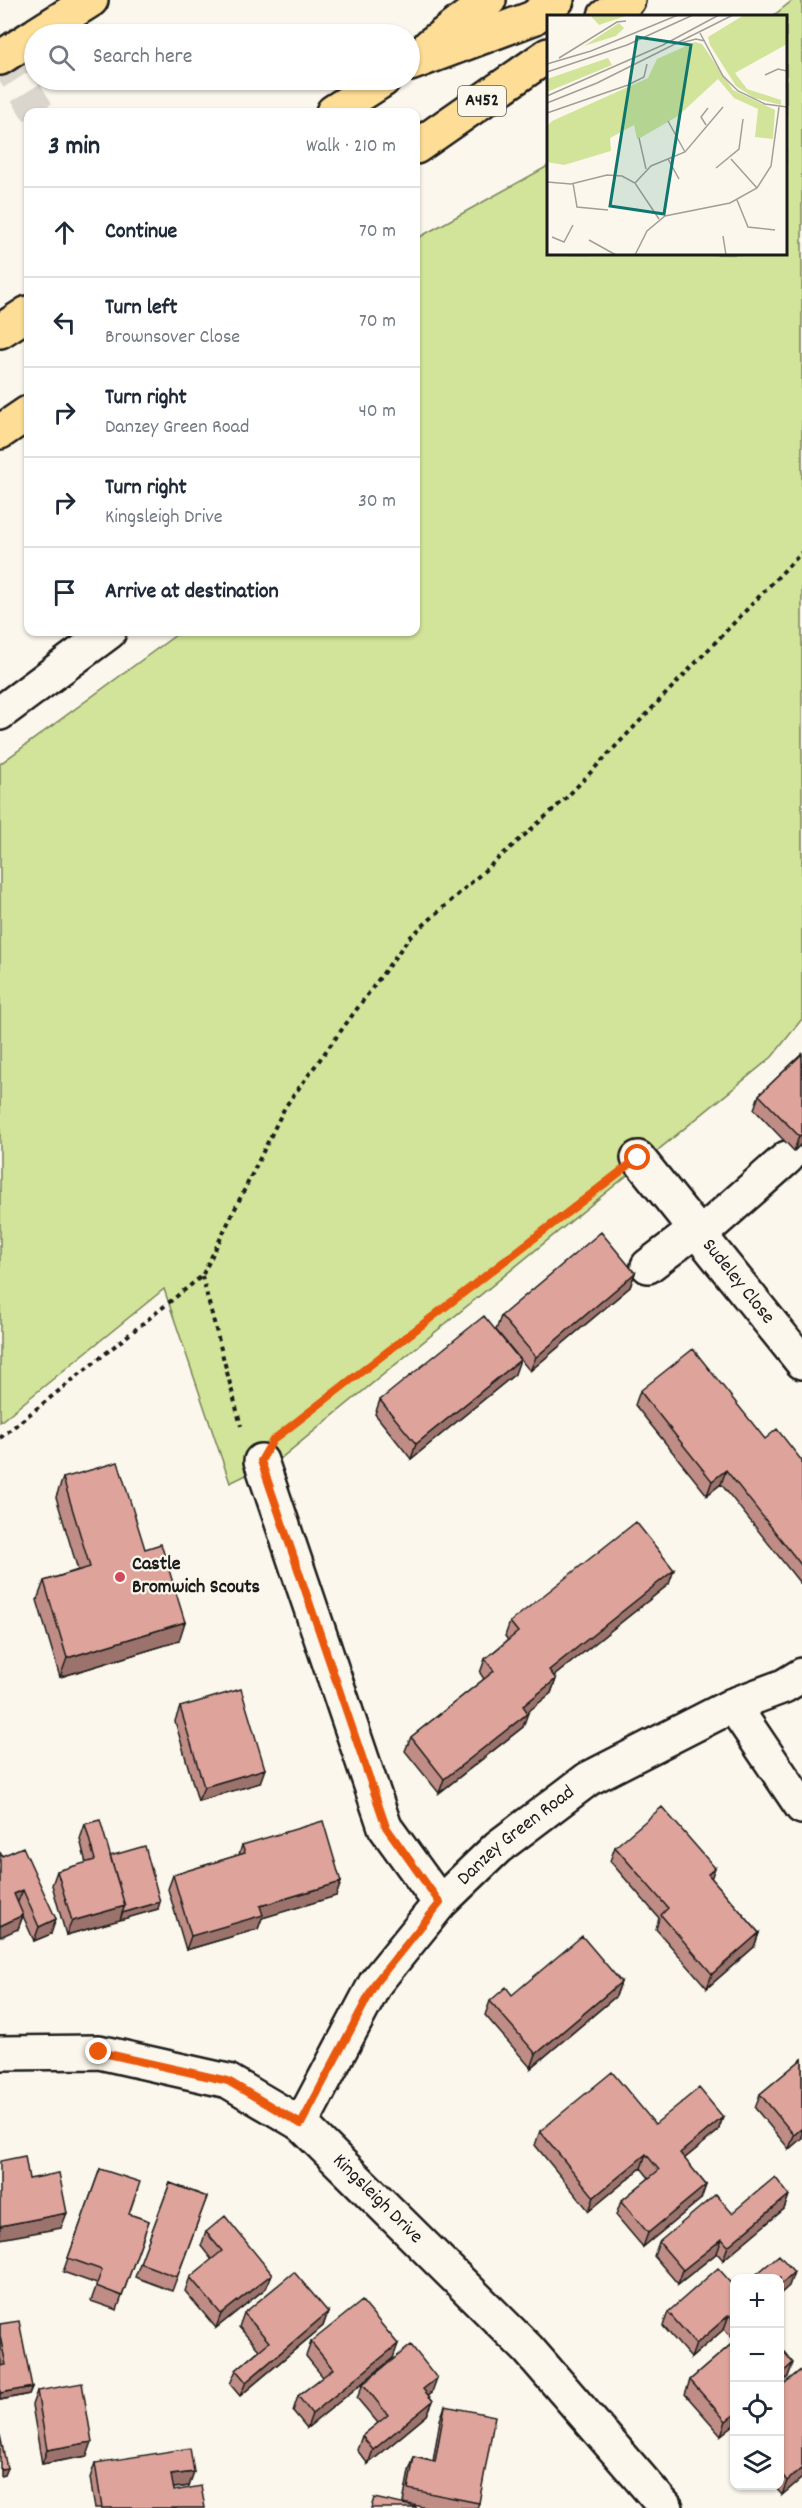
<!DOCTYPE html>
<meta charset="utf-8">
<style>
:root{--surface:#fff;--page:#f6f6f7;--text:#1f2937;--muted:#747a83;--line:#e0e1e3}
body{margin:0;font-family:Dekko,sans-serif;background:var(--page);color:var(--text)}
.controls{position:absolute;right:18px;bottom:18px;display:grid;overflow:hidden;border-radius:12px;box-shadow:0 2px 4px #0004}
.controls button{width:54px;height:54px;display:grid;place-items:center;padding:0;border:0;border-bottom:2px solid var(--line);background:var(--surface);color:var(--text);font:30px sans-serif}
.stop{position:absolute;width:18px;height:18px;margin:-14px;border:4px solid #ea580c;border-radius:50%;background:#fff}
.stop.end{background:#ea580c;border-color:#fff;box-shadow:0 2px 6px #0008}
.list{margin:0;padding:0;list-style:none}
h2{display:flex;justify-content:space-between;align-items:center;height:78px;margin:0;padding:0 24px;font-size:26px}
h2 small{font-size:20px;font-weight:400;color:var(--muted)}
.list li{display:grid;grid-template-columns:39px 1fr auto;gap:18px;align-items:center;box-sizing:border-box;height:90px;padding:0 24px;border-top:2px solid var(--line)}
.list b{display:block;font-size:22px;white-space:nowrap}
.list p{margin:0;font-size:20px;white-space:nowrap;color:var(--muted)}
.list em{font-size:20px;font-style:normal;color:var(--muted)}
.icon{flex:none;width:33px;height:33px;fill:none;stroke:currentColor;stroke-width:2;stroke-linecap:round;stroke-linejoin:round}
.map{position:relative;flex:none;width:802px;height:2508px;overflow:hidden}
.search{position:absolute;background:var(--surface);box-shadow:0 2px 4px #0004;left:24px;top:24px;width:396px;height:66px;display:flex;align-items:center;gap:15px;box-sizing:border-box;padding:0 21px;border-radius:33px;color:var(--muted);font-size:22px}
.panel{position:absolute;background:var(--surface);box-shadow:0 2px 4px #0004;left:24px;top:108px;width:396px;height:528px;border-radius:12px}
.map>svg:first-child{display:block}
</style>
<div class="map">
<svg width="802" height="2508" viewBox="0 0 802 2508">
<rect width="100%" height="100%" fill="#fbf7ec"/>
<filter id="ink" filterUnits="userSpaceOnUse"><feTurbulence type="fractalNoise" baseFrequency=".0167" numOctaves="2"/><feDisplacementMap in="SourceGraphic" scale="12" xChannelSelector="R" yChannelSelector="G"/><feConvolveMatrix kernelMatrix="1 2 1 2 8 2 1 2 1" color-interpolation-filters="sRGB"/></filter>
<g filter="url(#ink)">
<!-- green -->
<path fill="#d2e499" stroke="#77805a" stroke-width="1.5" d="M793,0h9v1019l-30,38 -491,401 -51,25 -66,-194 -164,133v-658l180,-132h236v-393l132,-73v88h238v-238h-13z"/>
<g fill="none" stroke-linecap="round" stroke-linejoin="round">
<!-- minor-tunnel -->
<path stroke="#dad6cd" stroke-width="33" stroke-dasharray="33 16" stroke-linecap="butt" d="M0,51l38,61"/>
<defs>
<g id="minor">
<path d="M0,713l109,-81"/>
<path id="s1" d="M638,1158l164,204"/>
<path d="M701,1234l86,-76"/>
<path d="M648,1266l49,-37"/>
<path d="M261,1461l124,366 55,76"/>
<path d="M733,1705l69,102"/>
<path id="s2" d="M0,2053l99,-1 129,29 73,43 227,225 138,159"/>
<path id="s3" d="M301,2124l75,-142 64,-79 58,-56 90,-68 145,-74 51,-19 18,-11"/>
</g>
<path id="highway" d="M605,16l23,-16
M37,34l54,-34
M430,45l59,-45
M0,58l34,-22
M410,64l123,-46 24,-18
M333,112l50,-32
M416,147l132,-92
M0,331l28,-18
M0,432l28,-19"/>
</defs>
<!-- minor casing -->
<use href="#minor" stroke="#1c1c1c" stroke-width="38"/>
<!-- highway casing -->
<use href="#highway" stroke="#1c1c1c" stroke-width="38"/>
<!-- path -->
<path stroke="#1c1c1c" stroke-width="4" stroke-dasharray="4.5 4.5" stroke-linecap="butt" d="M202,1276l39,150
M287,1429l319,-247
M0,1438l202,-162 83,-169 124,-169 155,-138 238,-248"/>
<!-- minor -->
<use href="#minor" stroke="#fbf7ec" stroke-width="33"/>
<!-- highway -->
<use href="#highway" stroke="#fedd96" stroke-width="33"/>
</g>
<!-- wall -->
<path fill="#bf8d85" stroke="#1c1c1c" stroke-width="1.5" d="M802,1054v89l-8,8 -40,-42 5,-14z
M635,1273l-5,14 -100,84 -34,-41 5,-14z
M515,1374l-104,85 -36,-45 5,-14z
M640,1391l125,48 37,22v121l-2,1 -79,-99 -14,11 -72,-90z
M63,1478l82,71 34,92 -119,36 -23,-77 7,-19 34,-11 -22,-73z
M669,1584l-115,92 2,3 -5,14 -24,19 -4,15 -84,66 -34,-42 6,-14 73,-58 -4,-6 5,-14 23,-19 -3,-4 5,-14z
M180,1707l80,76 -62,18 -23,-80z
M85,1824l25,32 48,53 -92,26 -14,-50 5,-14 29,-8 -6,-24z
M242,1845l99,37 -5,14 -74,22 -4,11 -72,21 -18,-61 5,-14 66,-20z
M615,1847l96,31 48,55 -5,14 -47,41 -51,-59 3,-11 -49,-57z
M2,1856l49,78 -17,7 -11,-25 -5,13z
M621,1982l-5,14 -85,72 -46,-53 5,-14 22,-6z
M802,2059v79l-13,11 -34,-41 5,-14z
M723,2117l-5,14 -34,28 22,26 -5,14 -58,48 -27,-32 5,-14 28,-23 -8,-10 -52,43 -54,-66 5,-14 115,-7z
M100,2169l29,45 20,7 -32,89 -26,-9 6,-17 -34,-12z
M170,2183l37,14 -35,94 -37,-14z
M789,2195l-5,14 -61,51 -6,-7 -39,31 -24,-28 5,-14 73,-29z
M206,2232l66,42 -6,14 -50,40 -31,-37 5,-14 22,-17 -11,-14z
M735,2287v46l-4,3 -7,-7 -33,29 -28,-32 5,-14z
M328,2312l-5,14 -83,70 -10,-12 6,-14 23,-20 -20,-23 5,-14z
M0,2324l32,63 -3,7 -29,6v-34h2l-2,-9z
M735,2341v83l-14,11 -36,-41 5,-14z
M311,2342l82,16 -86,70 -14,-17 5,-15 25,-19 -17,-21z
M802,2369v109l-20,17 -8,-9h6v-99z
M363,2384l69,8 -4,3 5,6 -6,14 -59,49 -11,-14 5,-14 16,-13 -21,-25z
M37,2391l50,65 -45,8 -10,-59z
M445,2406l34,97 -2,5h-49l-25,-5 6,-32 5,-14 19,4 7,-41z
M95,2463l94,23 -16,2 1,3 31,17h-110l-5,-30z"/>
<!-- shaded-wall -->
<path fill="#9b736c" stroke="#1c1c1c" stroke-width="1.5" d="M802,1134v9l-8,8 5,-15z
M635,1273l-5,14 -100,84 6,-14z
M520,1360l-5,14 -104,85 5,-15z
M726,1470l-5,14 -14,11 5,-14z
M674,1570l-5,14 -125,100 5,-14z
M185,1622l-6,19 -119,36 7,-19z
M556,1679l-5,14 -33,27 5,-14z
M528,1713l-5,14 -84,66 5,-14z
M265,1769l-5,14 -62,18 6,-14z
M715,1868l-5,14 -2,-8z
M341,1882l-5,14 -74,22 -4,11 -72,21 5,-14 69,-30z
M23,1890l-6,14 -3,-10z
M160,1902l-2,7 -38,11 2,-7z
M125,1906l-5,14 -54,15 6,-14z
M23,1915l-5,14 -18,8v-11z
M56,1919l-5,15 -17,7 5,-14z
M759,1933l-5,14 -47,41 5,-14z
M621,1982l-5,14 -85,72 5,-14z
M723,2117l-5,14 -44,36 6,-14z
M802,2128v10l-13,11 5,-14z
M646,2154l-5,14 -52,43 5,-14z
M706,2185l-5,14 -58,48 5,-14z
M789,2195l-5,14 -61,51 5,-14z
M67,2213l-6,15 -61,11v-13z
M722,2239l-5,14 -39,31 5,-14z
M794,2272l-5,14 -9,8v-9z
M272,2274l-6,14 -50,40 5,-14z
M328,2312l-5,14 -83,70 6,-14z
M729,2315l-5,14 -33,29 5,-14z
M735,2326v7l-4,3z
M398,2344l-5,14 -86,70 5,-14z
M793,2363l-5,14 -8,8v-10z
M437,2378l-5,14 -14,11 5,-14z
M32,2387l-3,7 -29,6v-7z
M433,2401l-6,14 -59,49 5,-14z
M735,2414v10l-14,11 5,-14z
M92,2442l-5,14 -45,8 5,-14z
M7,2468l-3,7 -4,1v-7z
M802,2468v10l-20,17 5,-14z
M194,2472l-5,14 -23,3 5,-14z"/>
<!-- building -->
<path fill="#dea49b" stroke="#1c1c1c" stroke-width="1.5" d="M802,1054v80l-3,2 -40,-41z
M601,1232l34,41 -99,84 -35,-41z
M484,1316l36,44 -104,84 -36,-44z
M693,1349l72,90 12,-10 25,32v105l-76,-96 -14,11 -72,-90z
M118,1462l27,87 16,-5 24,78 -118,36 -23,-77 46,-14 -27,-89z
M636,1522l38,48 -125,100 7,9 -33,27 5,7 -84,66 -33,-42 83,-66 -9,-12 33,-27 -8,-10z
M241,1689l24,80 -61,18 -24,-80z
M662,1807l53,61 -7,6 51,59 -47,41 -51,-59 7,-7 -53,-61z
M100,1820l25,86 -53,15 -15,-50 38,-11 -10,-36z
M323,1821l18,61 -81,24 3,9 -72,21 -18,-61 72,-22 -3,-8z
M145,1846l15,56 -38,11 3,-7 -15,-50z
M23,1847l33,72 -17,8 -16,-37 -9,4 9,21 -23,11v-74l2,4z
M582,1936l39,46 -85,72 -46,-53 16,-14 6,8z
M802,2059v69l-8,7 -34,-41z
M612,2072l43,52 44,-36 24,29 -43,36 26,32 -58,48 -27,-32 38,-31 -13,-16 -52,43 -54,-66z
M25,2156l4,23 30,-6 8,40 -67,13v-65z
M100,2169l40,13 -11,32 20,7 -27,75 -26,-10 6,-16 -34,-12z
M775,2177l14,18 -61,51 -6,-7 -39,31 -24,-28 57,-48 16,19z
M170,2183l37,14 -30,80 -37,-14z
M225,2216l47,58 -51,40 -31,-37 32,-26 -16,-19z
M779,2255l15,17 -14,13v-7h-28z
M718,2268l17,19v34l-6,-6 -33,29 -28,-32z
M294,2272l34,40 -82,70 -10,-12 33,-28 -25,-29z
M362,2301l36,43 -86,70 -14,-18 35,-27 -22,-27z
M19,2321l13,66 -32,6v-27l6,-1 -6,-29v-12z
M735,2341v73l-9,7 -36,-41z
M411,2345l26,33 -14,11 10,12 -60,49 -11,-14 26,-21 -25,-31z
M780,2347l13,16 -13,12z
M802,2369v99l-15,13 -7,-9v-85z
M82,2383l10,59 -45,8 -10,-59z
M445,2406l50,10 -16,87 -71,-14 6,-32 21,5z
M0,2435l7,33 -7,1z
M190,2448l4,24 -23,3 3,16 27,-5 4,22h-103l-7,-45z
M374,2498l42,9v1h-45z"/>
</g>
<g fill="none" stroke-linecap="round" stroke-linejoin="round" filter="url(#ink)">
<!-- route -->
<path stroke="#ea580c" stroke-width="8" d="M99,2052l129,29 73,43 75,-142 64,-79 -54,-76 -125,-366 12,-21 365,-282"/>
</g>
<!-- markers -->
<circle fill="#d1495b" stroke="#fbf7ec" stroke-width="2" cx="120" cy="1577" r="6"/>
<g text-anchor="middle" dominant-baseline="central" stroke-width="4.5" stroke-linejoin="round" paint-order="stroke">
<!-- shield labels -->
<rect fill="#fbf7ec" stroke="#5f5e5a" stroke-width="1.5" x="458" y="86" width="48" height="30" rx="4.5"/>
<g font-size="18" font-weight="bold" fill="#1c1c1c">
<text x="482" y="101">A452</text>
</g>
<!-- street labels -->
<g font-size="20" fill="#1c1c1c" stroke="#fbf7ec">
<text stroke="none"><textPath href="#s1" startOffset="159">Sudeley Close</textPath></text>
<text stroke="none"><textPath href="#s3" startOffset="364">Danzey Green Road</textPath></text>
<text stroke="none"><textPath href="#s2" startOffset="423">Kingsleigh Drive</textPath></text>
</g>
<!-- poi labels -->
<g font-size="20" font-weight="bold" fill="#1c1c1c" stroke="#fbf7ec" text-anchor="start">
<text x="132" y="1565">Castle<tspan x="132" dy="23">Bromwich Scouts</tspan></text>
</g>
</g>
<!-- overview -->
<g transform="translate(547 15)">
<rect width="240" height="240" fill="#fbf7ec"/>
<path d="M43,0h38l-29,10zM197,0h43v29l-52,29 12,16 34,11v5l-27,-7 -18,-12 -26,-41 -2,-8zM72,8l5,5 -8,8 -32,10zM148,27l7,2 31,46 42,20 -2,29 -18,-2 3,-28 -24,-11 -16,-19 -40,37 -38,22 -3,1 -3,-14 -24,13 1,13 -47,14 -17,-3v-36l5,-5 96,-43 9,-19zM61,43l4,7 -65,27v-13z" fill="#d2e499"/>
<path fill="none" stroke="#a29f99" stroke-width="1.5" d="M153,18l23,43 15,15 27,13 22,3M134,28l15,-4 9,2M12,43l58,-36 9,-1M0,49l44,-13 87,-36M0,57l80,-27 66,-30M218,60l13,-6 9,2M0,81l116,-51 56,-30M0,88l50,-20 136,-68M0,98l81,-28 16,-8 3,-13M121,106l17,31M159,110l-5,-8 7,-9M92,123l7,31M121,144l11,20M184,144l26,29M169,153l23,-19 4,-30M0,167l24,2 36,-9 15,1 13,7 24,36M26,168l4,24 31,3M88,168l16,-17 34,-14 38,-45M190,185l11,27 27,3M176,221l3,19M5,222l12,5 9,-17M42,225l27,15M88,240l12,-24 18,-15 65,-13 27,-15 14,-22 8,-59"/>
<path fill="#0f766e" fill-opacity="0.15" stroke="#0f766e" stroke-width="3" d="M90,22l54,8 -27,169 -54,-8z"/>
<rect width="240" height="240" fill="none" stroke="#1c1c1c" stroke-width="3"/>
</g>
</svg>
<div class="controls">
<button>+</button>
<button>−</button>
<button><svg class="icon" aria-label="locate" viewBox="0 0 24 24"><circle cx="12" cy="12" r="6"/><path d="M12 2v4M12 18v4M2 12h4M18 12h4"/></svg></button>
<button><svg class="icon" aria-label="layers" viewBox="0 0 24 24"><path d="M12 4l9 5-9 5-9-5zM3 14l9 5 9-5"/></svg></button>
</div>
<div class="stop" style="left:638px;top:1158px"></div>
<div class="stop end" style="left:99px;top:2052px"></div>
<div class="search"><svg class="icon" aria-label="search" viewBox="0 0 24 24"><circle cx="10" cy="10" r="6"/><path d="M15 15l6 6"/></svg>Search here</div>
<section class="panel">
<h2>3 min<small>Walk · 210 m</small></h2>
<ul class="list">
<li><svg class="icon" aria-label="ahead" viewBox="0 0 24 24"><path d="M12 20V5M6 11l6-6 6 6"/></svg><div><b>Continue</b></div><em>70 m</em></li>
<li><svg class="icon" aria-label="left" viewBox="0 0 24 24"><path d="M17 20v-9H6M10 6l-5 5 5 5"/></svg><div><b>Turn left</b><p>Brownsover Close</p></div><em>70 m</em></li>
<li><svg class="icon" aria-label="right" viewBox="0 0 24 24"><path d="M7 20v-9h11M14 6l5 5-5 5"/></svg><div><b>Turn right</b><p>Danzey Green Road</p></div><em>40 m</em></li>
<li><svg class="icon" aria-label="right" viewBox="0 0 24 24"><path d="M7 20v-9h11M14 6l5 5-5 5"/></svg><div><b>Turn right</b><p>Kingsleigh Drive</p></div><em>30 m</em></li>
<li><svg class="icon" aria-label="arrive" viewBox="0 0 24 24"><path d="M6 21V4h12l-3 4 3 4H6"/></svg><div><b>Arrive at destination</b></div></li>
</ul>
</section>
</div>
